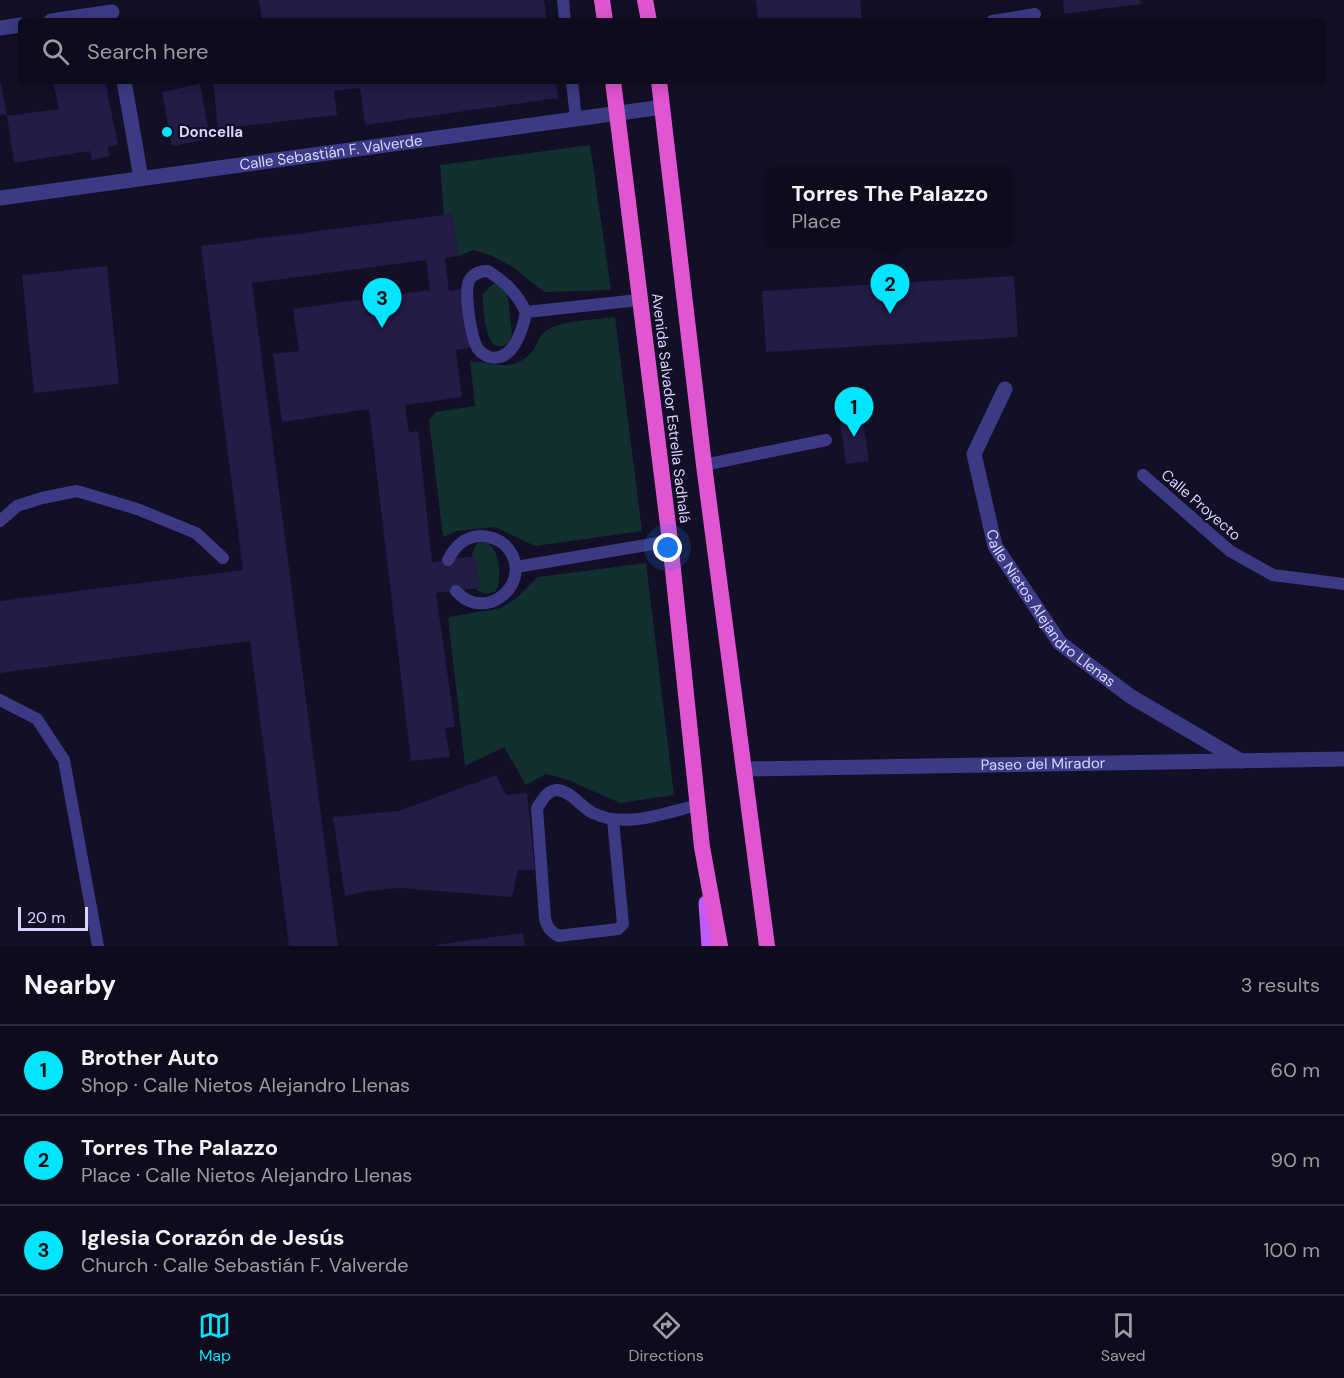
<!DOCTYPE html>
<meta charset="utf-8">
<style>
:root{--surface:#0e0b1c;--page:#171425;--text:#f1f3f6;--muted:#9b9ba3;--line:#2e2b3b;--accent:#00e5ff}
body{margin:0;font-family:"DM Sans",sans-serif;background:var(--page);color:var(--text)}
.scale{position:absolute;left:18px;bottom:15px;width:70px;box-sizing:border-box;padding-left:6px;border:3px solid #d9d4ff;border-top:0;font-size:16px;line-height:21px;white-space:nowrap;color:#d9d4ff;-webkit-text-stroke:4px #130f26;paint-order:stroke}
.you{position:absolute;left:668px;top:548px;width:21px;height:21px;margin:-15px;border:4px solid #fff;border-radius:50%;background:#1a73e8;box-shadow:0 0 0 9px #1a73e833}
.badge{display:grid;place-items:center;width:39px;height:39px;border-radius:50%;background:var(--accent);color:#111;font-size:20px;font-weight:700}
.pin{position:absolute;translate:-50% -50px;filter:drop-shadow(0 2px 3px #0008)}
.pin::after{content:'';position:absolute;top:32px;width:21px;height:18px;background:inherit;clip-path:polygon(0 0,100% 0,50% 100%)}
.popup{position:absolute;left:767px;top:167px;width:246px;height:78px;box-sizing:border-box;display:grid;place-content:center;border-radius:6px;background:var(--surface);filter:drop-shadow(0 2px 4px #0005);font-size:20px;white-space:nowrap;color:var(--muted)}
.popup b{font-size:22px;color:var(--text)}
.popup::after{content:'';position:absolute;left:50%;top:100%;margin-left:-12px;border:12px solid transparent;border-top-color:var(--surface)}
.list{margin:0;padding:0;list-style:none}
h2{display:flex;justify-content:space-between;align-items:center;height:78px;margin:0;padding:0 24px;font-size:26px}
h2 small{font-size:20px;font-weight:400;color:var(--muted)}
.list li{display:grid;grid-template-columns:39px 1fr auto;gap:18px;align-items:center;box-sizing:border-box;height:90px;padding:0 24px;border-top:2px solid var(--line)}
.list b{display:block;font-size:22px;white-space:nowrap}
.list p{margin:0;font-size:20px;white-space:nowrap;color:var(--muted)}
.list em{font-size:20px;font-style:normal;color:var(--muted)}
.icon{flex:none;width:33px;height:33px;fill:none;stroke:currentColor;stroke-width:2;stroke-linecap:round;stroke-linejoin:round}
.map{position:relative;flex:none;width:1344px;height:946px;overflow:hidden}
.search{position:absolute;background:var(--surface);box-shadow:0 3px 15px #0003;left:18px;right:18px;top:18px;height:66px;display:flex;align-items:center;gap:15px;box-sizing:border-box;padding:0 21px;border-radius:6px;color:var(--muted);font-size:22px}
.sheet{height:348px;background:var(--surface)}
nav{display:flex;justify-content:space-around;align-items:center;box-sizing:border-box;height:84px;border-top:2px solid var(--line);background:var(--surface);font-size:16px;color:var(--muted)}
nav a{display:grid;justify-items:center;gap:3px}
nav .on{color:var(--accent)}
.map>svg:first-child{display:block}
</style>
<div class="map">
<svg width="1344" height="946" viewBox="0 0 1344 946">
<rect width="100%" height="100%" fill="#130f26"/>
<!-- green -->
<path fill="#12302f" d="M590,145l21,145 -67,2 -31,-25 -21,-11 -18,-6 -16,6 -6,-42 -8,1 -4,-50z
M493,284h8l6,6 5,43c-1,4 -2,9 -7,12 -21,10 -21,-39 -23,-50z
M615,317l27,214 -107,15 -40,-19 -38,4 -14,6 -14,-117 7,-8 39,-6 -5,-45c26,2 45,13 64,-12 4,-6 6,-15 13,-19 16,-10 48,-10 68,-13z
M478,543h10c12,8 14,36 8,48 -9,4 -13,3 -21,-2l4,-1c-4,-16 -13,-32 -1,-45z
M646,563l28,232 -54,8 -54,-24 -20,-5 -20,11 -22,-38 -39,19 -17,-149 53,-9 17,-11 20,-20z"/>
<!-- building -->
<path fill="#241b47" d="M259,0h285l3,21h-285z
M756,0h104l2,21h-104z
M1063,0h77l1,4 -77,10z
M0,80l7,36 52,-7 -6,-28h52l13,64 -10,2 1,9 -17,4 -2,-9 -76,12 -7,-47 -2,-2 -5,1z
M213,81h342l3,17 -193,27 -5,-37 -26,3 3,24 -119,14z
M200,84l10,55 -38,7 -10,-54z
M452,214l6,42 -13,2 4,33 13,-2 8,59 -14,2 6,47 -57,8 4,27 9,-1 14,131 43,-6 5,32 -44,5 19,134 -10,1 5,29 -39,4 -42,-352 -87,13 -9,-68 26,-3 -6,-42 137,-19 -4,-30 -174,23 86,663h-49l-39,-305 -250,32v-72l243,-31 -42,-324z
M107,266l12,118 -85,9 -12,-118z
M1014,276l4,61 -252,15 -4,-61z
M861,409l8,52 -23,3 -7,-51z
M496,775l10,20 21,-2 8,77h-17l-6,27 -112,-9 -34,3 -21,5 -12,-79 66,-6z
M523,933l2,13h-90v-1z"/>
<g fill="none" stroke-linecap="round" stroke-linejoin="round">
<!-- service -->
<path stroke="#3d3a85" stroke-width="12" d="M563,0l2,21
M992,21l43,-7
M572,81l4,39
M526,312c-3,17 -13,51 -37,45 -5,-2 -8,-4 -11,-8 -7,-11 -14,-56 -9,-68 4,-8 12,-10 19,-10 17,11 29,22 38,41l113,-12
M704,465l122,-25
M1143,475l87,76 43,24 71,9
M0,521l17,-15 25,-8 35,-7 60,18 59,24 27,25
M448,560c7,-14 16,-23 32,-24 9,0 18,3 25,9 33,34 -18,81 -49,46
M516,567l154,-26
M0,700l37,19 27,41 34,186
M613,820l10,104 -5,5 -60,7c-8,-5 -11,-9 -13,-18l-8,-110c5,-7 10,-18 20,-18 14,1 24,17 36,23 33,16 71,0 105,-8"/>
<!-- minor -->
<g stroke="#3d3a85" stroke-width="15">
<path d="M51,21l61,-9"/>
<path d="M0,28l21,-3"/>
<path d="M124,81l17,97"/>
<path id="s1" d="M0,198l663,-91"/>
<path id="s2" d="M1005,389l-31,65 21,92 65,97 70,53 111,65"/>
<path id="s3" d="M743,769l601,-10"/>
</g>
<!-- primary -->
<path stroke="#c25bff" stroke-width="15" d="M706,903l3,43"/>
<!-- trunk -->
<path stroke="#e055d1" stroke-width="16" d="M602,0l3,21
M645,0l4,21
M613,81l57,460 32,306 18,99
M659,81l45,384 63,481"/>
</g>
<!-- markers -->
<circle fill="#00e5ff" stroke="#130f26" stroke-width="2" cx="167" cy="132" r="6"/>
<g text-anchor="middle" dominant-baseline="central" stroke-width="4.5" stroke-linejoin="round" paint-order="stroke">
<!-- poi labels -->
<g font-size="15" font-weight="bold" fill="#d9d4ff" stroke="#130f26" text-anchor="start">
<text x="179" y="132">Doncella</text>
</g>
<!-- street labels -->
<g font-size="15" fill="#d9d4ff" stroke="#130f26">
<text stroke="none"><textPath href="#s1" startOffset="334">Calle Sebastián F. Valverde</textPath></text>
<text transform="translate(671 408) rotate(83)">Avenida Salvador Estrella Sadhalá</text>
<text transform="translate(1201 505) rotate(41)">Calle Proyecto</text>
<text stroke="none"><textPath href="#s2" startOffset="250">Calle Nietos Alejandro Llenas</textPath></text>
<text stroke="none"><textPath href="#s3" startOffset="300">Paseo del Mirador</textPath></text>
</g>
</g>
</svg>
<div class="scale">20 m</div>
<div class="you"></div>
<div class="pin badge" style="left:854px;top:437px">1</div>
<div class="pin badge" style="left:890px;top:314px">2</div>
<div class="popup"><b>Torres The Palazzo</b>Place</div>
<div class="pin badge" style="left:382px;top:328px">3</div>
<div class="search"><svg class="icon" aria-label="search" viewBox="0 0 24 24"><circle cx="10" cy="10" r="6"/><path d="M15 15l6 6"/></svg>Search here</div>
</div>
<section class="sheet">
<h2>Nearby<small>3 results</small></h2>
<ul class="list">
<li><span class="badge">1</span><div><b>Brother Auto</b><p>Shop · Calle Nietos Alejandro Llenas</p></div><em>60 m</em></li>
<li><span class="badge">2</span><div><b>Torres The Palazzo</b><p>Place · Calle Nietos Alejandro Llenas</p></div><em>90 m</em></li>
<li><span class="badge">3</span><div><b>Iglesia Corazón de Jesús</b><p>Church · Calle Sebastián F. Valverde</p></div><em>100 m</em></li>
</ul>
</section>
<nav>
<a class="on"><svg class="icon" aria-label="map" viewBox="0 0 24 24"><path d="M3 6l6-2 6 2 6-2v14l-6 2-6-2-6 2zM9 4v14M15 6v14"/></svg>Map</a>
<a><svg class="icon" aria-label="directions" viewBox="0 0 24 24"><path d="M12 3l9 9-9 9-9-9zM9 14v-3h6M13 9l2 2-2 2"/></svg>Directions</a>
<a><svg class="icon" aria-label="saved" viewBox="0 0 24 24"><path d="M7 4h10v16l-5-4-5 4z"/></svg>Saved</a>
</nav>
